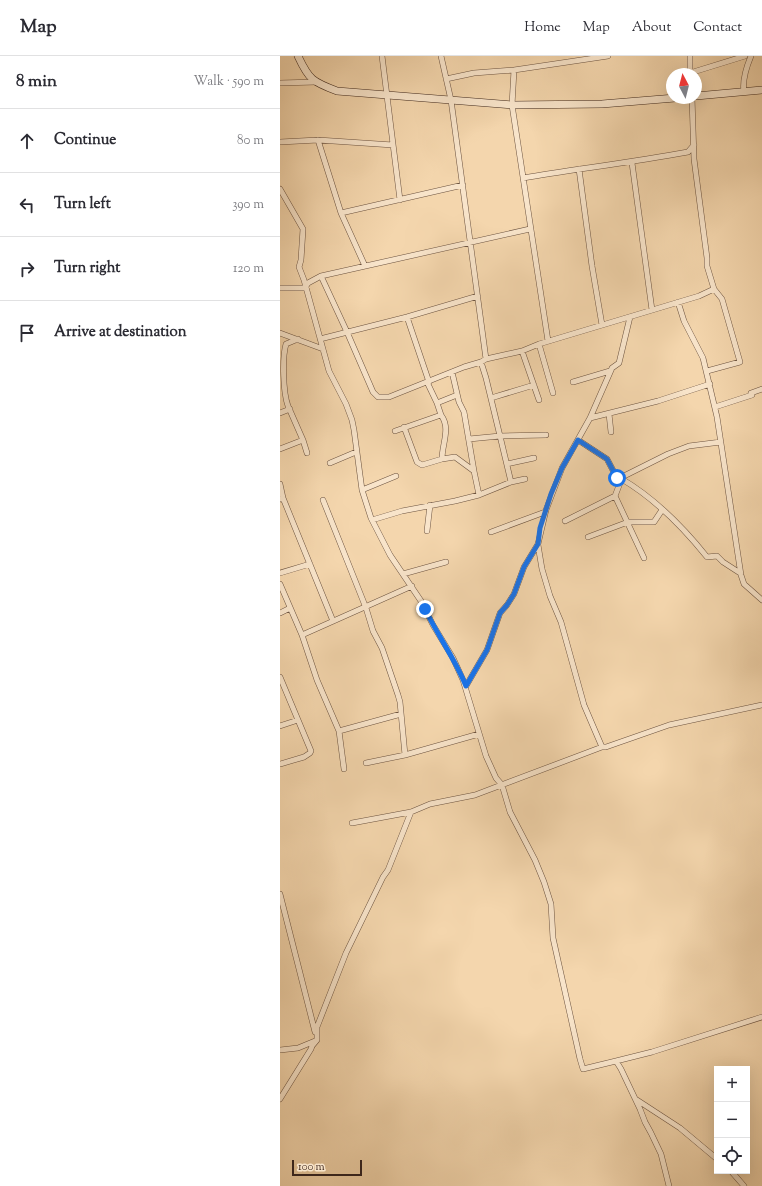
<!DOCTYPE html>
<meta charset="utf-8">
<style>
:root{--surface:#fff;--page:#f2f2f3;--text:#2b2b33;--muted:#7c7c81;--line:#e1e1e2}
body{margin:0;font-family:"Sorts Mill Goudy",serif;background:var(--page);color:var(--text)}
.controls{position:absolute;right:12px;bottom:12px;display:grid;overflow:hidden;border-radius:0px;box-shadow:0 4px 16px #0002}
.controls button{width:36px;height:36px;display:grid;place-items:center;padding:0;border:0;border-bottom:1px solid var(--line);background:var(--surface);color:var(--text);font:20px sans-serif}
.compass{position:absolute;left:386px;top:12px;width:36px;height:36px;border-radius:50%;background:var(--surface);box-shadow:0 4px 16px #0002;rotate:353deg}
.scale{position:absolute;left:12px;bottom:10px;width:70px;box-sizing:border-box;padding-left:4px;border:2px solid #3e271b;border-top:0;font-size:11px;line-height:14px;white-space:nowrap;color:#3e271b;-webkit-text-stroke:3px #f8e4ca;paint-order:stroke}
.stop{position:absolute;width:12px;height:12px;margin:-9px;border:3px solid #1a73e8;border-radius:50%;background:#fff}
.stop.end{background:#1a73e8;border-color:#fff;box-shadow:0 1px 4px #0008}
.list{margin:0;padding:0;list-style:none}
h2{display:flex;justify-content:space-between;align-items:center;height:52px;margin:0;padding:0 16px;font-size:17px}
h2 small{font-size:13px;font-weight:400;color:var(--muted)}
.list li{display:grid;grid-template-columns:26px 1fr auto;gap:12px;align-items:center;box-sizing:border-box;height:64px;padding:0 16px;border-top:1px solid var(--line)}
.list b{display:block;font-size:15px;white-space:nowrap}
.list em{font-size:13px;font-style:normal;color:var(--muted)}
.icon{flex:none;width:22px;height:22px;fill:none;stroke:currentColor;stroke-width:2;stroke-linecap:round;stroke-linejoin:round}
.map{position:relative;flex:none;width:482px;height:1130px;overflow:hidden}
header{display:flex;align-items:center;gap:24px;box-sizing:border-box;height:56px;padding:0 20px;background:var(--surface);border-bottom:1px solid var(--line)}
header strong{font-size:19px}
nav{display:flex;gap:22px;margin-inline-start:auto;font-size:14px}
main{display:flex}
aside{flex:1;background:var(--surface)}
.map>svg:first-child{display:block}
</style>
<header>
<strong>Map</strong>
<nav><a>Home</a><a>Map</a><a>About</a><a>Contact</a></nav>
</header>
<main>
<aside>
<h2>8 min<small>Walk · 590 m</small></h2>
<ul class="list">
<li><svg class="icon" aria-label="ahead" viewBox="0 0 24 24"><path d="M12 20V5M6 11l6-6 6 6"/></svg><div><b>Continue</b></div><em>80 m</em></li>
<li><svg class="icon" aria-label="left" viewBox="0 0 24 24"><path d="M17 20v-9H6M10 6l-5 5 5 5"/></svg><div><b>Turn left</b></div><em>390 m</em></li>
<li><svg class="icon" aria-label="right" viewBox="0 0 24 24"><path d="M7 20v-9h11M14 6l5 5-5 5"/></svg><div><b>Turn right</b></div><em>120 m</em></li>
<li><svg class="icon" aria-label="arrive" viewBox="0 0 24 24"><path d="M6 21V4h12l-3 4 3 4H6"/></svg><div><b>Arrive at destination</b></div></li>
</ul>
</aside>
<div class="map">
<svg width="482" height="1130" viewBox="0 0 482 1130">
<rect width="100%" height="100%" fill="#f4d6ad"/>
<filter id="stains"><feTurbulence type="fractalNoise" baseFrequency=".005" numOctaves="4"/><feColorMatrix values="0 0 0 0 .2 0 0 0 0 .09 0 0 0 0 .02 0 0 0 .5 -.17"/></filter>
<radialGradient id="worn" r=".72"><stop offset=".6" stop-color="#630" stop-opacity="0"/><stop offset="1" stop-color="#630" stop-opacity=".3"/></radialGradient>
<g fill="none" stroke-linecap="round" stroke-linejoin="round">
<defs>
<path id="street" d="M102,0l18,144
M161,0l10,44 35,259
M234,14l-2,35 36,236
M410,17l55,-17
M410,18v-18
M166,23l28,-6 40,-3 94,-14
M0,27l36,-1
M464,36c-2,-12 2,-24 7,-36
M412,42l2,61 13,99v8l7,23
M38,84l23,73 24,53
M0,86l38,-2 75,5
M352,107l20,147
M299,113l13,97 10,59
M243,122c55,-9 110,-16 165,-26l6,-7
M0,133l23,40 -2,31 -2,7 5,13 25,91 17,33 6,16 2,10 8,60 9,28 19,37 31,46 12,24 20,33 10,22 23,76 10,22 6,7 8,27 25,48 9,22 7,22 2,34 27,121 3,10 33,-8 5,8 19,40 5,13 6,11 10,21 8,32
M61,157l122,-28
M41,220l26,56 26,60 5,5h11l75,-30 17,-5 5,-3 36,-8 17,-7 160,-48 15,-7 8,10 18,63 -33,9
M0,232h25l3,-5 13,-7 209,-47
M398,246l6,19 19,37 14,59 24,158 3,9 18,16
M127,261l22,65
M0,277l43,16
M40,283l87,-22 71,-21
M259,288l14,49
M242,295l17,49
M172,316l7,30 5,10 10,59
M293,326l37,-11
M211,342l43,-13
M157,347l20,-8
M435,351l37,-12 -1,-2 11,-4
M0,357l10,-4
M329,358l2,18
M310,362l68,-17 52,-17
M124,371l13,35 5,3 20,-6c0,-15 9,-31 -1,-44
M115,375l46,-16 -4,-12 -10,-21
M189,383l31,-3 -14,-58 -5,-16
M23,384l4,13
M441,386l-32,4 -21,8 -48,24c33,19 63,49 87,79l10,-1 6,6 17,11
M0,393l23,-9c-5,-11 -10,-23 -15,-34 -5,-14 -6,-48 -2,-62l12,-5
M162,403l13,-2 19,14 5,24
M50,407l26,-11
M227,408l27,-6
M231,426l-11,-46 46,-1
M0,428l3,14 -2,1
M82,434l34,-14
M335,440l29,62
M3,442l50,123
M43,444l43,108 7,23 9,17 16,47 2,7 5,53
M92,464l30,-9 53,-10 24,-6 32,-13 14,-3
M285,465l50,-25 5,-13v-5h-3l-10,-19 -29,-19
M147,475l3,-26
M211,476l54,-20
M308,481l40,-15h26l8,-12
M258,489l4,24 8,27 11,26 23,83 18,42
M0,517l30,-9
M123,518l43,-12
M0,528l22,51 110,-49
M0,557l10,-5
M22,579l15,45 22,51 5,38
M0,621l31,74 -1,2 -6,4 -24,7
M186,630l21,-36 13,-37 7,-8 7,-11 10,-27 14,-23 8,-34 16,-42 28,-50 22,-50 7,-5 11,-46
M0,670l18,-6
M59,675l62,-17
M86,707l39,-8 74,-21
M72,767l59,-11 19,-8 45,-9 127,-48h4l63,-22 93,-20
M0,838l35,138
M0,994l18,-2 17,-7
M336,1005l36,-9 110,-35
M0,1043l31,-50 1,-3 5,-6v-13l29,-74 37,-76 5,-7 23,-58
M357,1044l43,28 37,31
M451,1115l13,15"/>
<path id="secondary" d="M18,0c11,24 15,26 39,35l175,14 90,-1 73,-6
M416,40l66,-6"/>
</defs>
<!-- street casing -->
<use href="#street" stroke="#6c5340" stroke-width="6"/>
<!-- secondary casing -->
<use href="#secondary" stroke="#3e271b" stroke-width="8"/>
<!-- street -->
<use href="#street" stroke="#f8e4ca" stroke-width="5"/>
<!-- secondary -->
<use href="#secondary" stroke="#f8e4ca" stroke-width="7"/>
</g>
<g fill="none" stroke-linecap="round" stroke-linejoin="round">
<!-- route -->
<path stroke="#1a73e8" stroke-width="5" d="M145,553c13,27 30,50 41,77l21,-36 13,-37 7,-8 7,-11 10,-27 14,-23 2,-16 11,-34 11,-26 16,-28 29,19 10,19"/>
</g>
<rect width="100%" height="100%" filter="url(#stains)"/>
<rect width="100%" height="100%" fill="url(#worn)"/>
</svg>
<div class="controls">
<button>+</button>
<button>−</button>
<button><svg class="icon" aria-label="locate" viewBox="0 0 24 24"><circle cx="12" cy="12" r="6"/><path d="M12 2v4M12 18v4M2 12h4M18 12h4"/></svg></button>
</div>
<svg class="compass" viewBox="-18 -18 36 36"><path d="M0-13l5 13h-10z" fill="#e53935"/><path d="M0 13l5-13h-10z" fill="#7c7c81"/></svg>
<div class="scale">100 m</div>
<div class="stop" style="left:337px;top:422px"></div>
<div class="stop end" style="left:145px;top:553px"></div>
</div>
</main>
